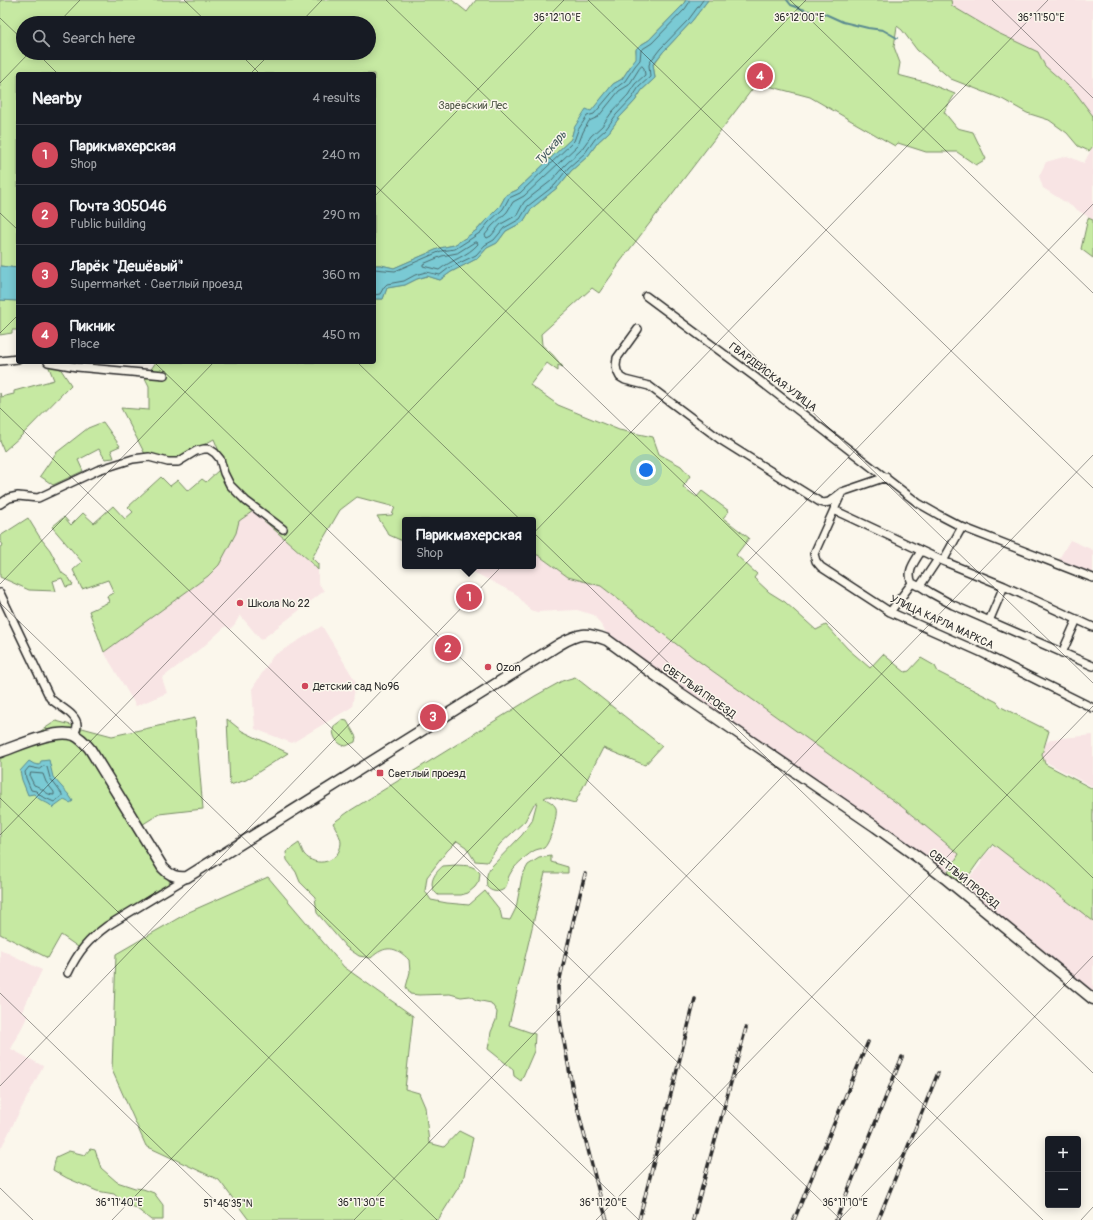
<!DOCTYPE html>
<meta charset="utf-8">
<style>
:root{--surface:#171b24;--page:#242831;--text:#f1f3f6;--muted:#9ea1a6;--line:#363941;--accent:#d1495b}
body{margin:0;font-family:Pangolin,sans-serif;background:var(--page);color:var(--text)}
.controls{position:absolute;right:12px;bottom:12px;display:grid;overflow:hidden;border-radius:4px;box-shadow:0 2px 10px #0003}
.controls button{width:36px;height:36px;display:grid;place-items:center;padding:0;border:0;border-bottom:1px solid var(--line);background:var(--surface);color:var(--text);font:20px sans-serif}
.you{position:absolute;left:646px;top:470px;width:14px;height:14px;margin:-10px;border:3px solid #fff;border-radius:50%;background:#1a73e8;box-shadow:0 0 0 6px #1a73e833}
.badge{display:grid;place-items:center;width:26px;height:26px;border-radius:50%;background:var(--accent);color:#fff;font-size:13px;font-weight:700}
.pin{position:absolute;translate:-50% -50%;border:2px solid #fff;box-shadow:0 1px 4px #0006}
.popup{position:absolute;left:402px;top:517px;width:134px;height:52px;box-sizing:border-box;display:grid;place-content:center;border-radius:4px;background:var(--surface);filter:drop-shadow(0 1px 3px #0005);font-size:13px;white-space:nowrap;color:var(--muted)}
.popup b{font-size:15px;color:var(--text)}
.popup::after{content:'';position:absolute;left:50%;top:100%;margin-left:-8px;border:8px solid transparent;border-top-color:var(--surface)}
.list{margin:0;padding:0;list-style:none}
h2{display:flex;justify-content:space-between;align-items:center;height:52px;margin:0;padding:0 16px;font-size:17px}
h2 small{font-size:13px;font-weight:400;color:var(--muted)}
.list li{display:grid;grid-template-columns:26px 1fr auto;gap:12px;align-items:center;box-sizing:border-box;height:60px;padding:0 16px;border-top:1px solid var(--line)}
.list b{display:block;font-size:15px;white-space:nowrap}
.list p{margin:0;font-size:13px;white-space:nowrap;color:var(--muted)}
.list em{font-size:13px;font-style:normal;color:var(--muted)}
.icon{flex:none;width:22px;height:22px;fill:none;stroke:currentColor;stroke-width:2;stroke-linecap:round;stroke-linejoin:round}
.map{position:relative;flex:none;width:1093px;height:1220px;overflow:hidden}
.search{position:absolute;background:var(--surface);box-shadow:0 2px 10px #0003;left:16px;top:16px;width:360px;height:44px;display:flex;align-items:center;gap:10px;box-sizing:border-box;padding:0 14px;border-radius:22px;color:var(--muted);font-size:15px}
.panel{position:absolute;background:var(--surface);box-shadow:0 2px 10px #0003;left:16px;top:72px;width:360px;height:292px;border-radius:4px}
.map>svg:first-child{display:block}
</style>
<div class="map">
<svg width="1093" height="1220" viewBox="0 0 1093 1220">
<rect width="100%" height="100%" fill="#fbf7ec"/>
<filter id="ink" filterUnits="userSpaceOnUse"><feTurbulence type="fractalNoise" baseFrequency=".025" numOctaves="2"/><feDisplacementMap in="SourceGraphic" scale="8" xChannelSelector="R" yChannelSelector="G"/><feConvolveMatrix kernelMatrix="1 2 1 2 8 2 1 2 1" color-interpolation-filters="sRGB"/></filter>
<g filter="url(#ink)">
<!-- built -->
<path fill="#f8e4e4" d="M951,0h142v116l-18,-24 -30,-26 -7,-14 -42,-20 -45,-26z
M1093,146v74l-50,-32 -4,-12 7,-14 21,-6 17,7z
M253,510l57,51 8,9v12l6,9 -63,49 -21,-25 -5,9 -5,5 -4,-3 -21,19 -43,33 5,15 -31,13 -32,-54 104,-76 28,-43 3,-12z
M1070,540l23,10v24l-34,-15z
M533,555h4l31,22 33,9 92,71 208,149 58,48 -15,21 -245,-174 -91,-66 -14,-20 -17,-5 -40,2 -7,-2 -14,-16 -54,-28h71z
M322,626l34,56 -4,25 -60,36 -37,-14 -3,-40 21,-33z
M1093,735v52l-51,-27v-6l4,-11 6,-4z
M996,844l97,76v74l-131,-108 18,-21 3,-8z
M0,949l42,21 -20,42 6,3 -17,34 32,17 -43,84z"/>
<!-- green -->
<path fill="#c6e9a2" stroke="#788a66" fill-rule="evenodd" d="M0,0h452l15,12 9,-12h210l-4,6 -33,34 -10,6 -3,4 1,9 -5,5 -10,15 -9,5 -22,28 -17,16 -3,11 -54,51 -11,5 -6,11 -14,14 -8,9 -11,8 -13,8 -14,3 -46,20 -13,-3h-7v-191h-356v194l-18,-2zM23,23h346v30h-346z
M708,0h243l1,6 44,26 42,20 7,14 30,26 18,24v30l-4,5 -11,-5 -11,-13 -18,-13 -22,-7 -25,-14 -51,-20 -34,-29 -15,-20 -5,-4 -3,21 6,16 -2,12 27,7 30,12 -11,18 13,16 16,4 13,27 -10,6 -19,-13h-31l-28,-9 -3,3 -85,-49 -53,-14 -140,183h1l-19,27 -7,-5 -51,46 1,11 11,10 10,12 -5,-2v6l-11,-8 -17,22 28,20 61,25 34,7 6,17 22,12 9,10 -7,11 14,10 5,-6 27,20 -6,7 26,20 -13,17 21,19 -3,4 15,14 16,10 31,28 10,-5 22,24 22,19 13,-14 22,18 4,-1 12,-13 14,8 3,6 59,30 4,5 48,24 -7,23 3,10 48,25v132l-100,-77 -14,17 -17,24 -15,-11 12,-20 -58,-48 -208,-149 -92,-71 -33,-9 -30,-22h-5v-35h-128v22l-16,-7 -12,-19 15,-1 3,-8 -38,-10 -17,13 -28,48 6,6v6l-8,-9 -57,-50 -14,10 -3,12 -17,32 -11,11 -104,76 -15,-41 20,-9 -2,-6 7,-3 -6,-13 -26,9 -9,-19 9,-8 -30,-35 12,-10 7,8 12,-12 11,10 19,-17 12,13 8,-7 -5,-5 33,-30 9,9 8,-6 10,11 14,-12 4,3 14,-13 31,39 -21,-30 -16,-39 -38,21 -11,-1 -20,-5 -24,-46 28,2v-24l-4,-8 11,-16h218v-63h9l4,-11 18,-3 12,-6 11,-3 12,4 11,-8 27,-14 9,-10 10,-5 9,-12 17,-9 8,-13 27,-22 13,-16 17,-15 10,-14 11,-10 10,-14 16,-17 7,-11 13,-12 -2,-13 10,-13 29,-31z
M1088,218l5,2v38l-12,-9z
M0,300l18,1v29h-6v3l-12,2z
M48,365h10l13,20 -50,51 -17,15 -4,-10v-48l1,4 13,-3v-3l40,-11z
M103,422l17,24 -9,4 3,8 -9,1 -6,-10 -21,11 5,11 -30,14 -13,-9 16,-23 32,-25z
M28,518l11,18 11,14 12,23 7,5 4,7 -7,2 -4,-9 -9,3 3,10 -27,-1 -29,-13v-30l3,-2 -3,-5v-4z
M575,677l87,69 -17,19 -42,-17 -28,55 -27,-7 -4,2c4,3 9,4 12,10 2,7 -6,35 -12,40 -4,1 -8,1 -12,4 -7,5 -18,14 -22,22 -3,5 -2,11 -6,15 -5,4 -13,3 -17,-2 -1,-8 -1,-12 3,-19l32,-33 10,-14 5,-19 -3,2 -9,17 -25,23 -13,18 -12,-1 -9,-14 -9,-6 -10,10 -20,26 -2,14 6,9 16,3 22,2 16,-14 15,19 2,9 8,1 6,-12 6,-32 6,-11 11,-7 12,-2v6l17,5v6h-23l-36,152 26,9 -1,17 -13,30 -7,-5 -1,-7 -25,-20 3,-17 5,-12 1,-8 -6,-9 -15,-3 -6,-4 -9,1 -11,-3 -31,1 -9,-1 -4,-7 4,-15 -1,-12c-13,-14 -24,-15 -38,-2l-12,-2 -13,-9 -29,-34 -2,-16 -15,-15 -4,-10 -9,-12 -1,-8 13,-9c2,4 3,8 5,11 12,15 36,8 37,-11 0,-6 -5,-14 -8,-20l18,-13 184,-114 27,-15z
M195,718l8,91 -44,5 -22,14 34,56 -14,6 -67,44 -9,15 -20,-14 -13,23 -48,-24v-176l56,-37 56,15z
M227,719l15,12 46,22 -42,27 -16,5z
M342,720l5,1 9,16 -1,5 -9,4c-9,-1 -15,-11 -12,-20z
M456,865c11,1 16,-1 24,8l-1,8 -4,6 -7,6 -7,2h-23c-11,-9 -5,-21 5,-29z
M268,877l76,90 69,49 -8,73 14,4 6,14 4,36 15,4 15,-16 14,7 -10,42 -25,40h-189l-30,-40 -73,-34 -34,-76 4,-116 73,-42z
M90,1149l5,1 6,18 16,14 18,6 8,1 11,4 9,12v15h-12l-15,-12 -13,-6 -9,-8 -17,-3 -30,-13 -14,-8 3,-13 13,-6 16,4z"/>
<!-- water -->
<path fill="#7acad4" stroke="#5a8a90" d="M686,0h22l-16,21 -29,31 -10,12 2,14 -13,12 -7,11 -16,17 -10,14 -11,10 -10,14 -17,15 -13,16 -27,22 -8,13 -17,9 -9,12 -10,5 -9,10 -27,14 -11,8 -13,-4 -10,3 -12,6 -18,3 -4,11h-9v-34h7l13,3 46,-20 14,-3 13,-8 11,-8 8,-9 14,-14 6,-11 11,-5 54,-51 3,-11 12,-19 5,2 22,-27 9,-5 10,-15 4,-5v-10l3,-3 10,-6 33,-34z
M0,266l18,2v33l-18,-1z
M49,760l4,17 16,18 4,6 -3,2 -6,-3 -11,8c-5,-7 -12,-5 -19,-14l-6,1 -6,-15 -2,-9 9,-10 5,3 5,1 2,-4z"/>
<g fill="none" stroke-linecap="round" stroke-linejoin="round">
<!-- shore -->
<path stroke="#4b6b6f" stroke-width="1" d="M642,66l2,2 1,7 -10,9 -7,11 -16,17 -10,14 -11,10 -10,14 -16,15 -14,16 -27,21 -7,13 -16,9 -10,12 -4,2 -1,-1 -1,-2 7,-9 15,-14 6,-10 11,-6 54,-51 5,-13 6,-11 9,-4 21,-26 10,-6 10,-16z
M475,242h2l1,2c-10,12 -27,16 -39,26l-16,-4v-2l19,-8 15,-3z
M374,269l21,2 46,-20 14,-2 14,-9 12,-8 7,-9 15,-14 6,-11 11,-5 54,-52 4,-11 9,-14 7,-2 22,-26 9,-7 10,-15 5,-6 1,-10 11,-7 33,-34 4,-6v-3
M374,295l6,-1 4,-7 3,-3 17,-3 11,-6 11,-3 14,3 9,-7 27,-13 9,-10 9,-5 10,-12 16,-9 8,-13 27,-21 13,-17 17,-15 10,-14 11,-10 10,-14 16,-17 7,-11 11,-10 -1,-12 1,-3 10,-13 29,-30 14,-19
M44,766l3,1 3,11 12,16v2l-8,6 -13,-6 -5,-5 -5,-1 -5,-12 -1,-6 4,-5 10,2z
M31,773l12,1 3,8 8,10v3c-9,0 -12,-8 -20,-10l-4,-8z"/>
<!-- stream -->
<path stroke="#5a8a90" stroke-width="2" d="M787,0l4,5 14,5 9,3h9l20,9 25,6 15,2 14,8"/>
<defs>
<path id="street" d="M646,296l109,81 163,126 21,12 23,12 131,51
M638,329l-21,29 -1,8 1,5 3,6 5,3 24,6 72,54 99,62 4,1 5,-1 13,-10 44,-15
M0,361l18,-2
M48,362l29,5 87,8
M842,492l-28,62 2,7 5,6 69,45 92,41 111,55
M0,504l9,-6 9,-2 20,2 60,-28 35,-11 16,-2 19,5h10l18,-11 8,-2h5l6,4 5,6 4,14 6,12 16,16 37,28
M834,510l109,51 61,25 89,41
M943,561l19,-34
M912,583c-6,-12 3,-21 9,-32
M920,586l11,7 22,12 140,61
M0,593l50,105c7,8 28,16 27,28 0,3 -2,6 -3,9
M890,612l22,-29 6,3h2l18,-27
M989,621l15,-35
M1062,653l15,-34
M68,973c10,-21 20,-33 39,-47l81,-49"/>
<path id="secondary" d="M0,752c18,-6 56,-24 74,-17 7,3 12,9 16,14l73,119c7,8 14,10 24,9l373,-233c19,-11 26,-12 47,-4l73,53 196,134 43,31 26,20 148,121"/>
</defs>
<!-- street casing -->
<use href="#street" stroke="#2b2b2b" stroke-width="10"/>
<!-- secondary casing -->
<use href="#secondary" stroke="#2b2b2b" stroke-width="13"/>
<!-- street -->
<use href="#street" stroke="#fbf7ec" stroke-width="7"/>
<!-- secondary -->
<use href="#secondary" stroke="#fbf7ec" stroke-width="10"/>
<defs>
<path id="rail" d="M585,874l-12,48 -15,65 2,33 13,71 29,113 5,16
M639,1220l56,-221
M693,1220l53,-192
M794,1220l74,-178
M836,1220l66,-163
M878,1220l60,-147"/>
</defs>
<!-- rail casing -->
<use href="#rail" stroke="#2b2b2b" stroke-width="3.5"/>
<!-- rail -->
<use href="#rail" stroke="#fbf7ec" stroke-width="2" stroke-dasharray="6" stroke-linecap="butt"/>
</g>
</g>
<!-- ticks -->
<path fill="none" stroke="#2b2b2b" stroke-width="1" stroke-opacity="0.45" d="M184,0l24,23M386,0l707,683M588,0l505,488M790,0l303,293M992,0l101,98M0,18l23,22M58,23l22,-23M300,23l22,-23M37,53l21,21M239,53l21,21M250,74l21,-21M0,83l29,-30M374,184l719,694M374,197l190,-197M0,213l18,17M0,333l18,-18M154,362l889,858M357,362l736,711M0,408l841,812M0,584l214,-222M0,603l639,617M0,798l437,422M0,835l806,-835M0,993l235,227M0,1086l1048,-1086M0,1188l33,32M112,1220l981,-1016M354,1220l739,-765M596,1220l497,-514M839,1220l254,-264M1081,1220l12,-13"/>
<!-- markers -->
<g fill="#d1495b" stroke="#fbf7ec" stroke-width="1.5">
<circle cx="240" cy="603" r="4"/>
<circle cx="488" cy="667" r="4"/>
<circle cx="305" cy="686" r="4"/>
<rect x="376" y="769" width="8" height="8" rx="2"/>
</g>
<g text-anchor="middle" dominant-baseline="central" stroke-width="3" stroke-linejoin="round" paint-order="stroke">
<!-- park labels -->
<g font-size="11" fill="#525a49" stroke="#fbf7ec">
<text x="473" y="105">Зарёвский Лес</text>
</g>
<!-- street labels -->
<g font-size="11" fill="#2b2b2b" stroke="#fbf7ec">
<text transform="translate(773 377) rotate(37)">ГВАРДЕЙСКАЯ УЛИЦА</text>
<text transform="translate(942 622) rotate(25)">УЛИЦА КАРЛА МАРКСА</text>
<text transform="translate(699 691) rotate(35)">СВЕТЛЫЙ ПРОЕЗД</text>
<text transform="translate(964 879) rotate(39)">СВЕТЛЫЙ ПРОЕЗД</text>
</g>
<!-- poi labels -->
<g font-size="11" fill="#2b2b2b" stroke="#fbf7ec" text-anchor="start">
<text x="248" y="603">Школа № 22</text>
<text x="496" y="667">Ozon</text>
<text x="313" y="686">Детский сад №96</text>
<text x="388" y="773">Светлый проезд</text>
</g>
<!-- water labels -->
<g font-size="12" font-style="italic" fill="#435b5e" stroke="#fbf7ec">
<text transform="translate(551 148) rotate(-49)">Тускарь</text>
</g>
</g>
<g font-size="10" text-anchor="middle" fill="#2b2b2b" stroke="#fbf7ec" stroke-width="3" stroke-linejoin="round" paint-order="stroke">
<text x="557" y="21">36°12'10"E</text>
<text x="799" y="21">36°12'00"E</text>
<text x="1041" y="21">36°11'50"E</text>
<text x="119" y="1206">36°11'40"E</text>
<text x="361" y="1206">36°11'30"E</text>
<text x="603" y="1206">36°11'20"E</text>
<text x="845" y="1206">36°11'10"E</text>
<text x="228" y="1207">51°46'35"N</text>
</g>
</svg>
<div class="controls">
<button>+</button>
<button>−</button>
</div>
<div class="you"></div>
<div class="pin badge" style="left:469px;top:597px">1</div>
<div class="popup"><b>Парикмахерская</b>Shop</div>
<div class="pin badge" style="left:448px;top:648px">2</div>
<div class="pin badge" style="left:433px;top:717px">3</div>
<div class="pin badge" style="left:760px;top:76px">4</div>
<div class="search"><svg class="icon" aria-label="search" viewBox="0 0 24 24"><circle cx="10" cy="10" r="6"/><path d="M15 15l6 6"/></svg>Search here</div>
<section class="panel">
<h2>Nearby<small>4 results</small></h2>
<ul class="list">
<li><span class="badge">1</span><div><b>Парикмахерская</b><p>Shop</p></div><em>240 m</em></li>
<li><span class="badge">2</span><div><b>Почта 305046</b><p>Public building</p></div><em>290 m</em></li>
<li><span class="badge">3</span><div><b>Ларёк &quot;Дешёвый&quot;</b><p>Supermarket · Светлый проезд</p></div><em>360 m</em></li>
<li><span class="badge">4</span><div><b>Пикник</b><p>Place</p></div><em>450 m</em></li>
</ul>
</section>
</div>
